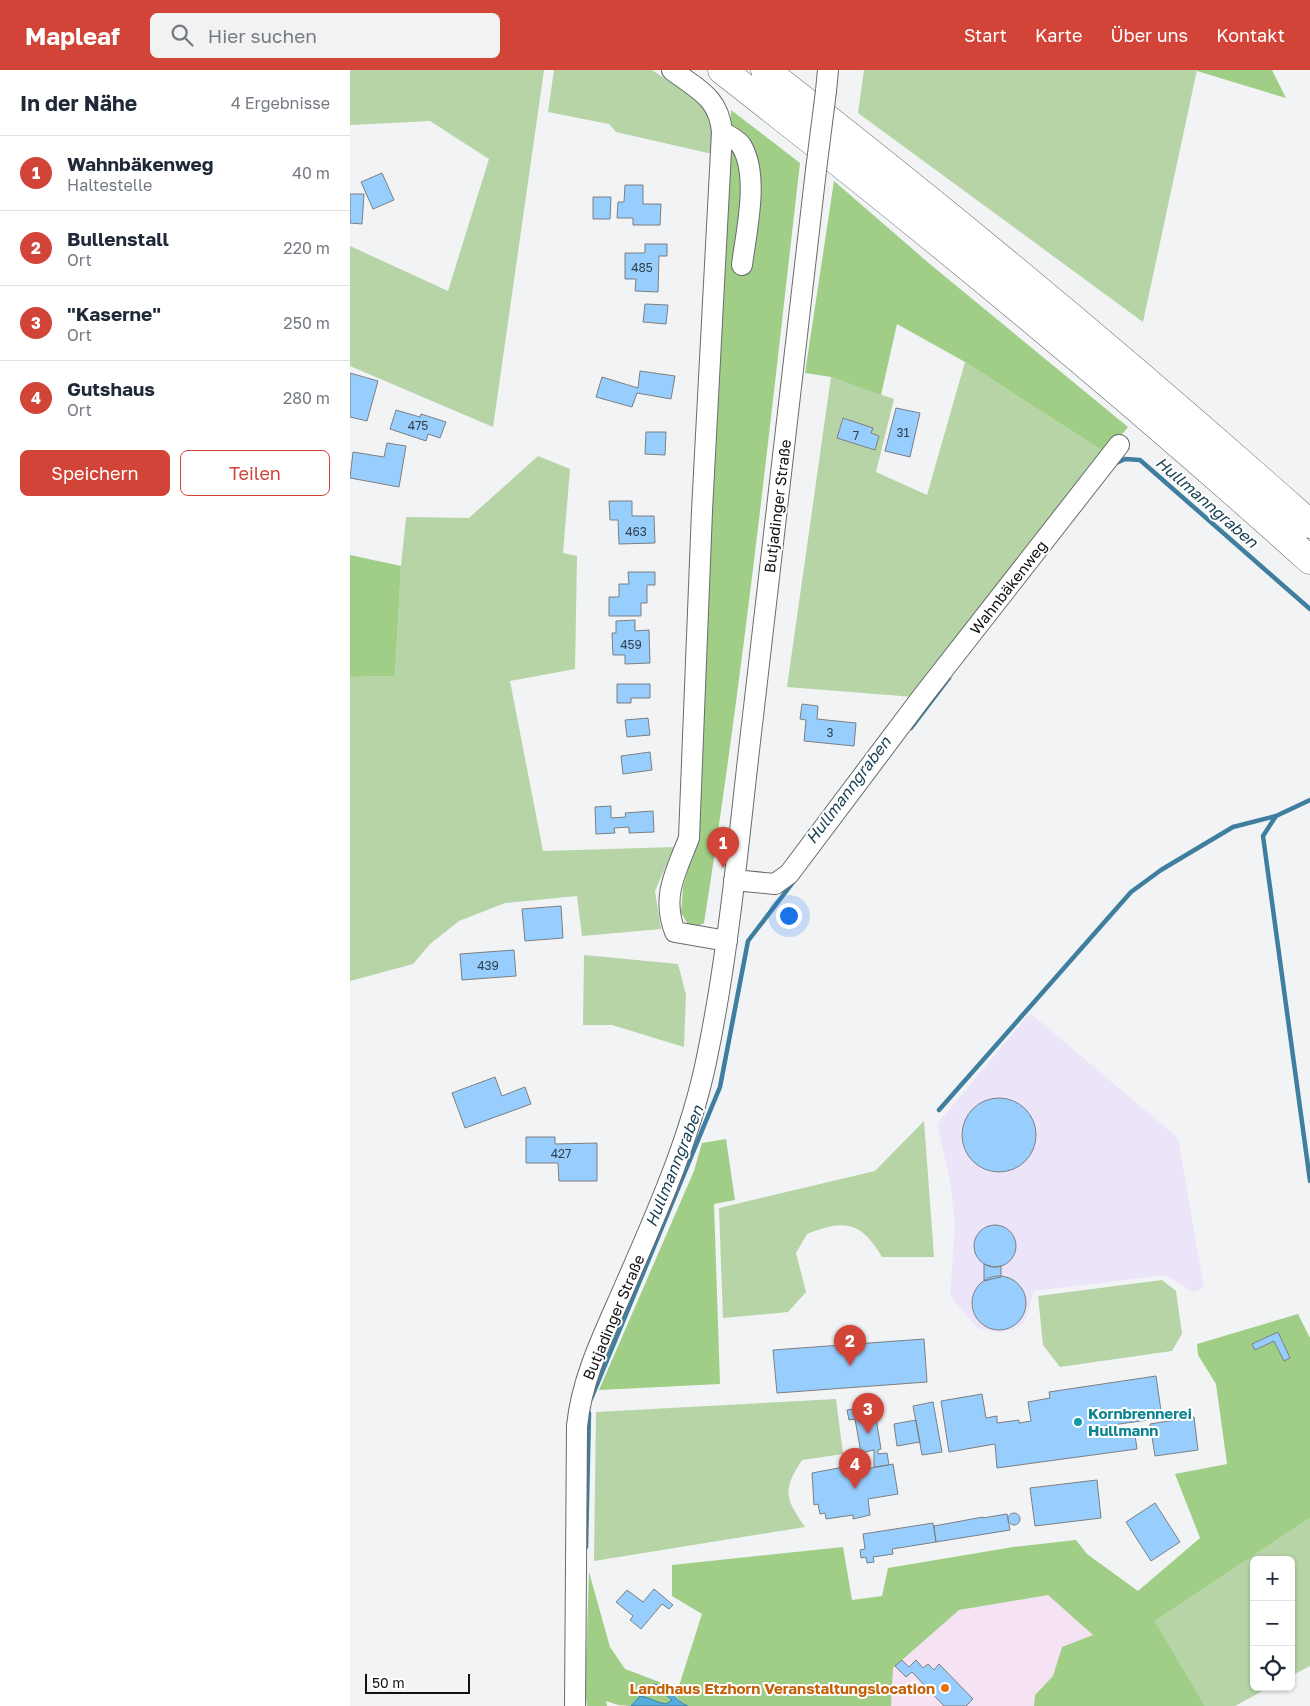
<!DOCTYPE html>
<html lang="de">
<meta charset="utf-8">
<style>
:root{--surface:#fff;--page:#f2f2f3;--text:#1f2937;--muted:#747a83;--line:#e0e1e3;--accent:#d24437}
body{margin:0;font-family:"Golos Text",sans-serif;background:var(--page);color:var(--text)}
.controls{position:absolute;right:15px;bottom:15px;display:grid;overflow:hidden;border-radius:8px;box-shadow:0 1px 4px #0004}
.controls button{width:45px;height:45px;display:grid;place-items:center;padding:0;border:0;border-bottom:1px solid var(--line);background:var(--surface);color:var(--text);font:25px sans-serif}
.scale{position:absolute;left:15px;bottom:12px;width:105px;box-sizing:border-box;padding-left:5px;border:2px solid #111112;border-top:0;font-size:14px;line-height:18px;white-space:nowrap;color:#111112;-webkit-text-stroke:4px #fff;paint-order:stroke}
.you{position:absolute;left:438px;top:845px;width:18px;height:18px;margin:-12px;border:4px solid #fff;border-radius:50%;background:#1a73e8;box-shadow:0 0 0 8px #1a73e833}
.badge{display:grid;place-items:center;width:32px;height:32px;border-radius:50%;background:var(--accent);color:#fff;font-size:16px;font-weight:700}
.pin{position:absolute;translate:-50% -41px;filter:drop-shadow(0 1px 2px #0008)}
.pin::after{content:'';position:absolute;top:26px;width:18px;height:15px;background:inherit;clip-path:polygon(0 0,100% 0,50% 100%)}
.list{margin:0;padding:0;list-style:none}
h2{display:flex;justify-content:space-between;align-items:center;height:65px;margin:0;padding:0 20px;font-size:21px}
h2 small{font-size:16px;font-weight:400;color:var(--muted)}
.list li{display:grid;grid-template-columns:32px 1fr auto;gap:15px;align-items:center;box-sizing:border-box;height:75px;padding:0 20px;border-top:1px solid var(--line)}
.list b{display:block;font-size:19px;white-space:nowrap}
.list p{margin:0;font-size:16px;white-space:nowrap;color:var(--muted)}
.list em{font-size:16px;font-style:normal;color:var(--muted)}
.actions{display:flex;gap:10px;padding:15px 20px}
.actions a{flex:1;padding:11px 0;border:1px solid var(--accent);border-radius:8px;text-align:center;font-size:18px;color:var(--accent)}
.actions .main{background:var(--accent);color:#fff}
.icon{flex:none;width:28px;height:28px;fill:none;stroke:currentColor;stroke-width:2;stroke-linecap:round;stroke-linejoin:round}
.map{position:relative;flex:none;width:960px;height:1636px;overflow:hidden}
header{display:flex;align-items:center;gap:30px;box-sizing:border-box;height:70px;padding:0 25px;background:var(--accent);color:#fff}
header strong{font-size:24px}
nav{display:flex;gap:28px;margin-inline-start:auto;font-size:18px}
.search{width:350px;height:45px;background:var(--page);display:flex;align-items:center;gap:12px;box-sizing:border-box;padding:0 18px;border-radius:8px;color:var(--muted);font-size:19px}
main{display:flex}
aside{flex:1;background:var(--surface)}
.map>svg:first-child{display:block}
</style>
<header>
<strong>Mapleaf</strong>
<div class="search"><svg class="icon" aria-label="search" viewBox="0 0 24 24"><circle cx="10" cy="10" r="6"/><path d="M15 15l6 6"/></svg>Hier suchen</div>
<nav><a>Start</a><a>Karte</a><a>Über uns</a><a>Kontakt</a></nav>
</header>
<main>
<aside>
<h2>In der Nähe<small>4 Ergebnisse</small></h2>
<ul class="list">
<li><span class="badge">1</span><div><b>Wahnbäkenweg</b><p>Haltestelle</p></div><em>40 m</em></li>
<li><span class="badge">2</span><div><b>Bullenstall</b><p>Ort</p></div><em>220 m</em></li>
<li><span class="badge">3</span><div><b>&quot;Kaserne&quot;</b><p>Ort</p></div><em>250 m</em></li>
<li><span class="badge">4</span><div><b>Gutshaus</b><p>Ort</p></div><em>280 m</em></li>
</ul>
<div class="actions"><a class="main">Speichern</a><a>Teilen</a></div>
</aside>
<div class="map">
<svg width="960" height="1636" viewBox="0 0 960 1636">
<rect width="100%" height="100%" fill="#f1f3f5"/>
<!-- commercial -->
<path fill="#f5e2f3" d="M698,1525l46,40 -32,12 -9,29 -18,19 -1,11h-143l2,-38 66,-58z"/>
<!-- industrial -->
<path fill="#ece5fa" d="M680,943l148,125 26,150 -11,4 -28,-17 -131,16 -9,30 -10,8 -16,4 -22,-5 -27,-32 5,-73 -5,-42 -13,-57z"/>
<!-- green -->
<path fill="#b6d4a5" d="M0,0h194l-51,357 -143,-61v-120l98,45 41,-132 -59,-38 -80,4z
M204,0h98l58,39 6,15 -4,30 -96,-22 -7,-8 -61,-12z
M514,0h333l-54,252 -285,-209z
M615,292l141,91 -192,244 -127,-10 44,-310 63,22 -18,73 51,23z
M188,386l32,13 -7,84 14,3 -2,113 -65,12 33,170 131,-4 -19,44 6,38 -79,7 -5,-40 -72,7 -46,18 -29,23 -17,20 -63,17v-304l45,-1 6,-110 5,-49 63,1z
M234,885l94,9 8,31 -2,52 -72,-22h-29z
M574,1051l10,136h-52c-22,-37 -38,-37 -75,-23l-11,19 10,39 -18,20 -65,6 -4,-110 156,-37z
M812,1210l14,11 6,43 -10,17 -112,16 -17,-22 -5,-49z
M486,1329l7,55 -41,6c-20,31 -17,38 3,67l-211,34 2,-149z
M960,1448v148l-19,10v-116h-37v127h16l-35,19h-30l-50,-85z"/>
<!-- forest -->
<path fill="#a0ce86" d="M847,0h75l14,28 -89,-27z
M381,40l69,53c-29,253 -56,508 -96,760l-13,6 -10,-16 2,-26 9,-31 5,-31z
M484,111l97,84 197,162 -22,26 -141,-91 -68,-38 -16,71 -50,-18 -26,-4z
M0,485l51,11 -6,110 -45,1z
M376,1069l9,61 -21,4 6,180 -121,6 95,-219 8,-28z
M948,1244l12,24v180l-155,103 50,85h-171l1,-11 18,-19 9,-29 31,-12 -45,-40 -89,15 -66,58 -2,38h-203l-5,-2 -10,-11 -20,-9 19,16 -6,4c-10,-1 -16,-7 -26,-8l-9,10 -13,-1 -12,-4 1,5h-20l-2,-14 4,-120 21,75 15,22 53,20 24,-75 -30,-18v-31l171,-18 9,53 30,-4 6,-28 125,-21 63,-7 11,14 51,37 62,-53 -25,-64 52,-10 -11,-80 -18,-29 -1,-11z"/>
<!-- water -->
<path fill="#53acda" stroke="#3f7e9e" d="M303,1614c17,1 21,17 35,22h-57l9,-10c10,1 16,7 26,8l6,-4z"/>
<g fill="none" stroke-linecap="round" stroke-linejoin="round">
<!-- stream -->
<path stroke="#3f7e9e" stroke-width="4.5" d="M764,394l11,-5 15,1 170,149
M561,658l38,-50
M926,746l-13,20 47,345
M589,1040l192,-218 30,-22 72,-43 43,-11 34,-16
M241,1329l129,-312 28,-146 46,-60
M236,1477l3,-134"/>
</g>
<!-- building -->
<path fill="#98cefd" stroke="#7d7f81" d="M32,103l12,27 -21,9 -12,-27z
M275,115h18v19h18l-1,21h-27v-7h-16l1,-16h6z
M0,124h14l-2,30 -12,-1z
M243,127h18l-1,22h-17z
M295,174h22v12h-8l-1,36 -23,-1 1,-12h-11v-26h20z
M295,234l23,1 -2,19 -23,-2z
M290,301l35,5 -4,23 -34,-6 -5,14 -36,-10 6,-20 36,11z
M0,303l28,8 -11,40 -17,-4z
M546,338l24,5 -10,44 -25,-6z
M46,340l24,7 1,-3 25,8 -6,16 -12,-4 -2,7 -36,-12z
M493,348l30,10 -2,5 8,3 -4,14 -38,-12z
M296,362h20l-1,23 -20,-1z
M37,373l19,3 -7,41 -49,-9 3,-26 31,5z
M259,431h23v15h22l1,27 -36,1 -1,-24h-8z
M278,502h27v13h-8v18h-6v13h-32v-19h10v-13h10z
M285,550v11l14,-1 1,33 -25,1v-9h-12l-1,-22h4v-12z
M267,614h33v14h-19v5h-14z
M452,634l16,2 -1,13 39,4 -2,23 -50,-5 2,-21 -6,-1z
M298,648l2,17 -23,2 -2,-17z
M300,682l2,18 -29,4 -2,-18z
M261,736v12l15,-1 -1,-4 28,-2 1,21 -25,1v-6l-15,1 1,5 -19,1 -1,-27z
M211,836l2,32 -38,3 -3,-32z
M164,880l2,26 -54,4 -2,-26z
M145,1007l7,19 23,-9 6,17 -66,24 -13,-35z
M612 1065a37 37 0 1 1 74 0a37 37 0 1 1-74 0Z
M176,1067h29v7l42,-1v38h-38l-1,-18h-32z
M624 1176a21 21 0 1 1 42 0a21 21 0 1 1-42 0Z
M634,1194l9,3 8,-1v11l-17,4z
M622 1233a27 27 0 1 1 54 0a27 27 0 1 1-54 0Z
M928,1262l12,26 -6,3 -10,-20 -19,9 -3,-6z
M574,1269l3,43 -150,11 -4,-43z
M806,1306l6,42 -57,8 1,6 28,-4 3,21 -140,19 -2,-24 -46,8 -8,-51 41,-7 4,24 11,-2v7l22,-3v3l12,-2 -3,-19 22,-4 -1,-6z
M583,1332l9,50 -20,3 -9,-49z
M524,1336l7,43 -3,1v4l9,-1 2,12 -15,2v-17l-13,3 -6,-34 -6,1 -2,-10z
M844,1347l4,33 -43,6 -5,-32z
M566,1350l4,22 -23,4 -3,-22z
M510,1394l1,6 32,-6 5,30 -30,5 2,16 -17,4v-4l-27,4 -1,-6 -5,1 -2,-10 -4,1 -2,-32z
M747,1410l4,38 -66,8 -5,-38z
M805,1433l25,39 -29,19 -25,-39z
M658 1449a6 6 0 1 1 12 0a6 6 0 1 1-12 0Z
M657,1444l3,16 -74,12 -2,-16 49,-9v1z
M583,1453l3,19 -44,7 1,5 -20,3 1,5 -7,1 -1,-6 -5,1 -1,-8 5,-1 -2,-15z
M304,1519l19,16 -4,4 -7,-5 -21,25 -11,-9 3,-4 -17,-14 11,-12 16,12z
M552,1590l7,7 7,-7 7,8 5,-4 6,6 5,-6 34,35 -7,7h-22l-32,-34 -6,5 -11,-11z"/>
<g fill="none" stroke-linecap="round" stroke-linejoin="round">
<defs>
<path id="minor" d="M322,0c25,19 47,27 50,62l-20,379 -13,327c-13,34 -28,58 -14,94l52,9
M476,21l2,-21
M372,62c6,3 15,8 19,13 19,30 5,87 1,120
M384,810l41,4 14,-10 133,-177 197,-252
M225,1636l2,-280c5,-51 30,-98 50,-145 31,-71 63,-143 79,-219 24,-114 33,-230 47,-346 21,-182 42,-364 63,-546"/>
<path id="highway" d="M372,0c201,157 398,319 588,490
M415,0c187,145 369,297 545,454"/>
</defs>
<!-- minor casing -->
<use href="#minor" stroke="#696b6c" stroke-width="22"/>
<!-- highway casing -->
<use href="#highway" stroke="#696b6c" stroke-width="29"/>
<!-- minor -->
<use href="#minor" stroke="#fff" stroke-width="20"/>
<!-- highway -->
<use href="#highway" stroke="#fff" stroke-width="28"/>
<defs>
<path id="minor-bridge" d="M466,100l10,-79"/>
</defs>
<!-- minor-bridge casing -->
<use href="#minor-bridge" stroke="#696b6c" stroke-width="22" stroke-linecap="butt"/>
<!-- minor-bridge -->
<use href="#minor-bridge" stroke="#fff" stroke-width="20"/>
</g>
<!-- markers -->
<circle fill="#0f9aa8" stroke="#fff" stroke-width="2" cx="728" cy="1352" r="5"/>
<circle fill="#e8710a" stroke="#fff" stroke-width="2" cx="595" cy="1618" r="5"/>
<g text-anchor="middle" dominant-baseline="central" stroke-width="4" stroke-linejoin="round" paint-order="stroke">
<!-- number labels -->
<g font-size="12" fill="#33404d">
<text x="292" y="197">485</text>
<text x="68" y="355">475</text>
<text x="553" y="362">31</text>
<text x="506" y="365">7</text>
<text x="286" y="461">463</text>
<text x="281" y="574">459</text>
<text x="480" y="662">3</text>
<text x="138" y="895">439</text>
<text x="211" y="1083">427</text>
</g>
<!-- street labels -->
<g font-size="15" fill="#111112" stroke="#fff">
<text transform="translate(427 436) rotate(-83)">Butjadinger Straße</text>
<text transform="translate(658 517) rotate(-52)">Wahnbäkenweg</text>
<text transform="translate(263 1247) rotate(-67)">Butjadinger Straße</text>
</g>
<!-- culture labels -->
<g font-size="15" font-weight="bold" fill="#0d838f" stroke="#fff" text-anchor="start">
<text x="738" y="1343">Kornbrennerei<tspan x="738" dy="17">Hullmann</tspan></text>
</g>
<!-- food labels -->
<g font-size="15" font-weight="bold" fill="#c56008" stroke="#fff" text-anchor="end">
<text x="585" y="1618">Landhaus Etzhorn Veranstaltungslocation</text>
</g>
<!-- water labels -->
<g font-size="16" font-style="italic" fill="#173e52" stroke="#fff">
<text transform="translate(857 432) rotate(41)">Hullmanngraben</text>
<text transform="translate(498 720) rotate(-53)">Hullmanngraben</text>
<text transform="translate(324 1096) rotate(-68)">Hullmanngraben</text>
</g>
</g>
</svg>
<div class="controls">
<button>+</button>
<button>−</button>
<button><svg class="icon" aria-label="locate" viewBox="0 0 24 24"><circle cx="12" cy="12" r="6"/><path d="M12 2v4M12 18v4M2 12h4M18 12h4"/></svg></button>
</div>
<div class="scale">50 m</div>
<div class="you"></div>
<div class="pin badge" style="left:373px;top:798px">1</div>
<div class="pin badge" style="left:500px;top:1296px">2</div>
<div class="pin badge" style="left:518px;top:1364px">3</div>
<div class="pin badge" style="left:505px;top:1419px">4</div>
</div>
</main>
